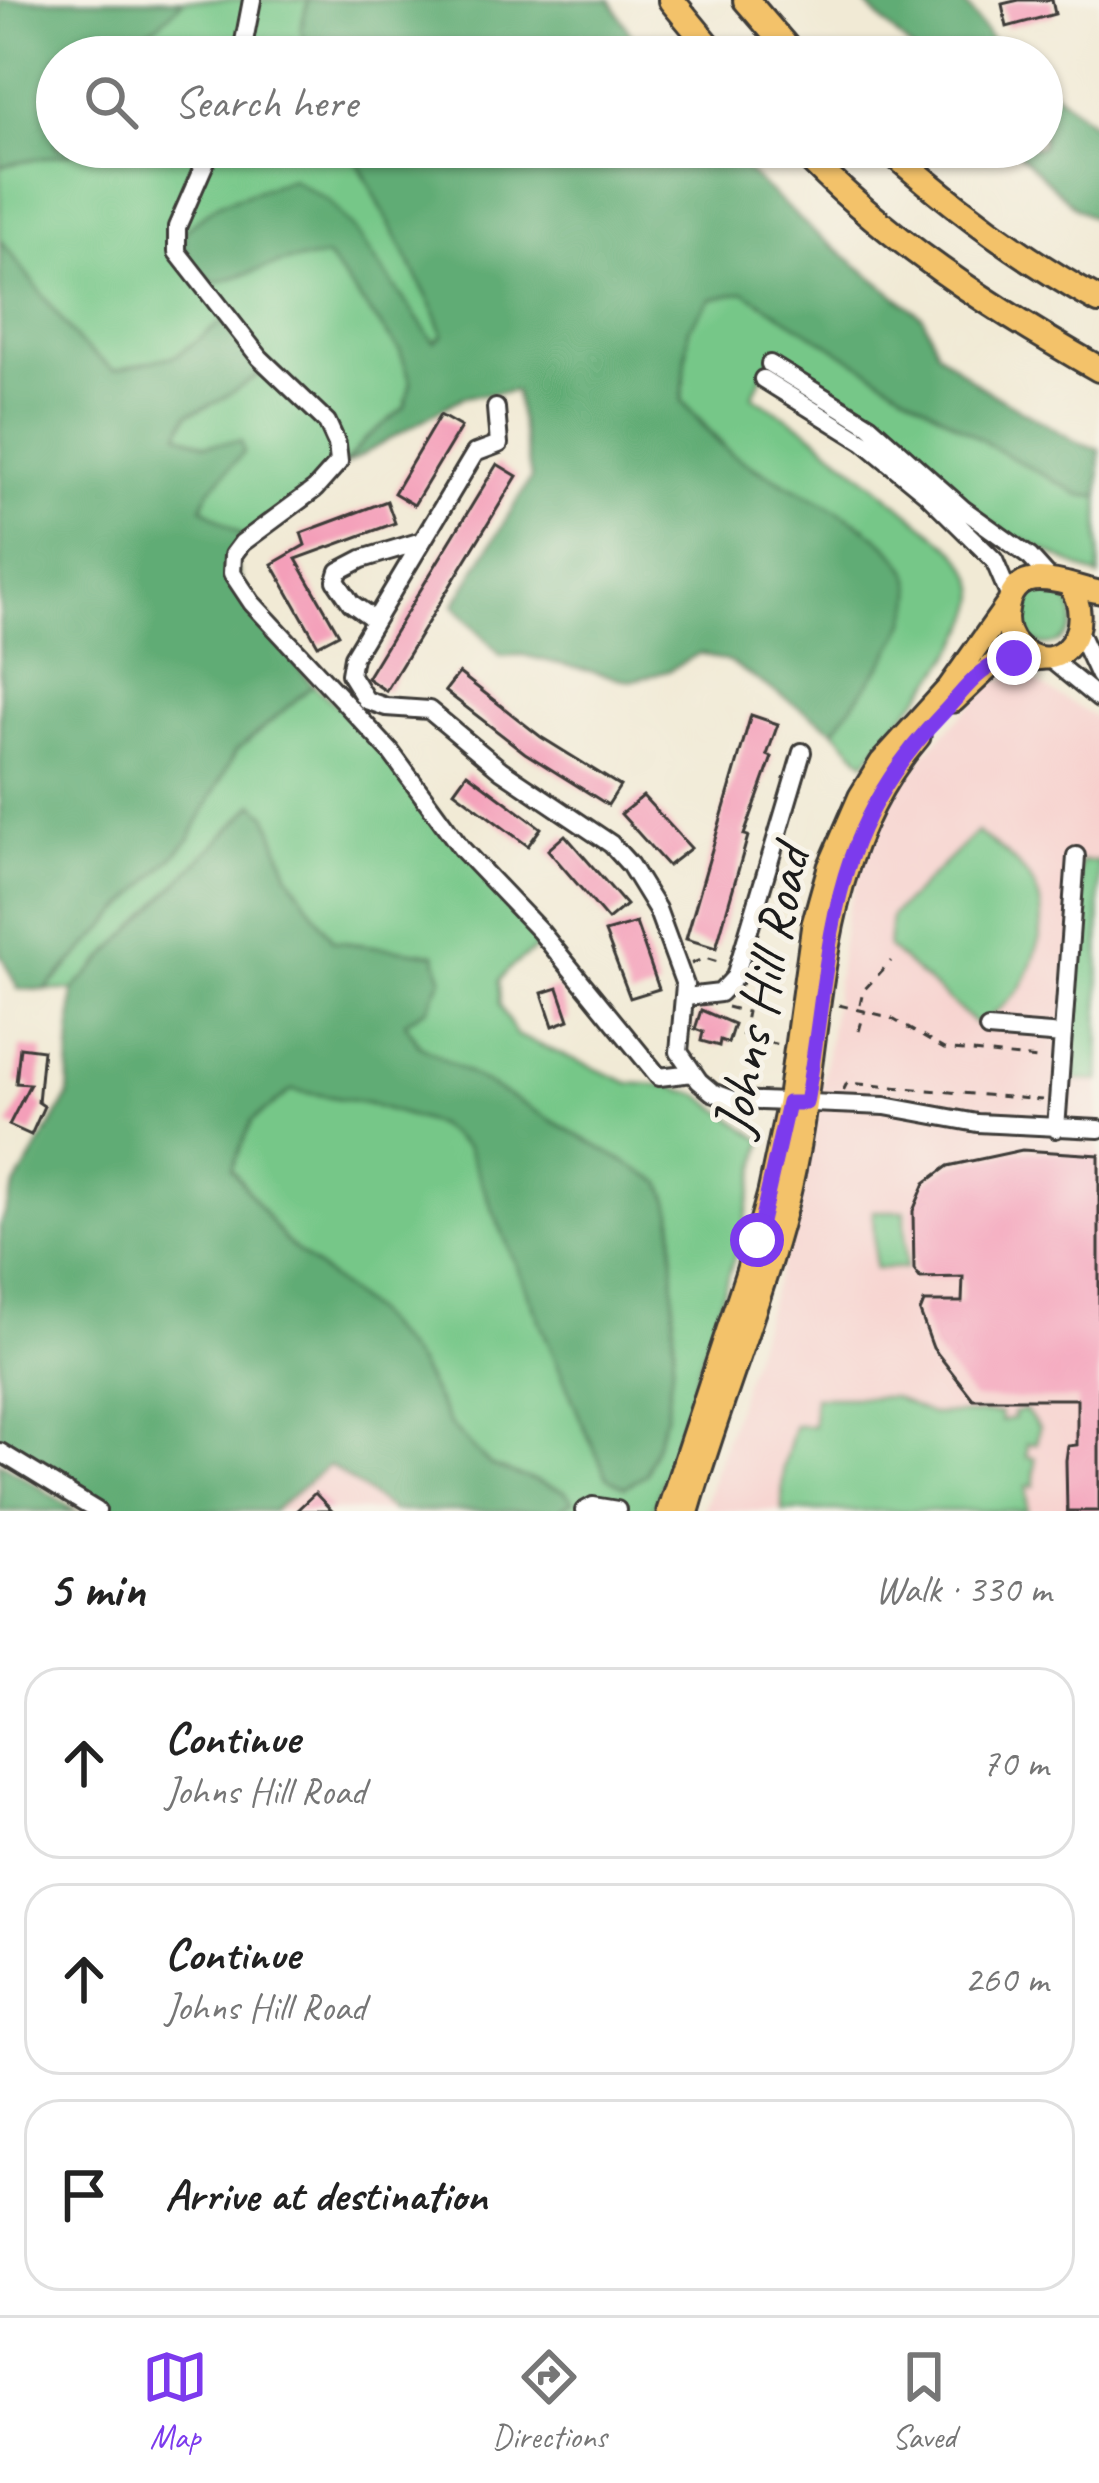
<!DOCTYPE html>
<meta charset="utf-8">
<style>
:root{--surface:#fff;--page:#f2f2f2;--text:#222;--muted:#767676;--line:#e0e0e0;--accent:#7c3aed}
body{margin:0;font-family:Caveat,sans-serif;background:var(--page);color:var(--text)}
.stop{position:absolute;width:36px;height:36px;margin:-27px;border:9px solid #7c3aed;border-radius:50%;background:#fff}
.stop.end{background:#7c3aed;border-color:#fff;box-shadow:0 3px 12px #0008}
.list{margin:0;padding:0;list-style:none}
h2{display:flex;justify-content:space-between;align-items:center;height:156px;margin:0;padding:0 48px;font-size:51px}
h2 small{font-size:39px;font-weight:400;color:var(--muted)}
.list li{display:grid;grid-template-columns:78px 1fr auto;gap:36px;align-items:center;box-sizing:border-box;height:192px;margin:0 24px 24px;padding:0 24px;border:3px solid var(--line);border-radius:36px}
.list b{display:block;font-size:45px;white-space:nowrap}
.list p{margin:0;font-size:39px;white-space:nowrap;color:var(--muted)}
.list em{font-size:39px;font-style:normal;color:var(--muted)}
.icon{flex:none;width:66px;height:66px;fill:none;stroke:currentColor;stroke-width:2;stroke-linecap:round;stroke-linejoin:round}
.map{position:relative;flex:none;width:1099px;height:1511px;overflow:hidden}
.search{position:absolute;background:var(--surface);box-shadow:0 3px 9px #0004;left:36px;right:36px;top:36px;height:132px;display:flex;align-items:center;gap:30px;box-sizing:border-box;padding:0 42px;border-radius:66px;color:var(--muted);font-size:45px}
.sheet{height:804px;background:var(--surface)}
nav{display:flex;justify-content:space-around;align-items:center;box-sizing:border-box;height:168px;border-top:3px solid var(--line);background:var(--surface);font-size:33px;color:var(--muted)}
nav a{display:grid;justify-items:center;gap:6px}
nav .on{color:var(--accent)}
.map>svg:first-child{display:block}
</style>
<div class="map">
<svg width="1099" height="1511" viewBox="0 0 1099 1511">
<rect width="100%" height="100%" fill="#f7f3e8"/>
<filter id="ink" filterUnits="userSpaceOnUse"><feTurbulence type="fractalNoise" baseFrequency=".00833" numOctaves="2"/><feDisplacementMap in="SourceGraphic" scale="24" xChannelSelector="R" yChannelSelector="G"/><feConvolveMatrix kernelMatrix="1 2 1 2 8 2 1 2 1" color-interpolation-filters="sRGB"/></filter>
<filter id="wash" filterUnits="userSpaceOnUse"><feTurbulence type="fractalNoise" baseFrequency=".004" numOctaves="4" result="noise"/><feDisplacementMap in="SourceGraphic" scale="48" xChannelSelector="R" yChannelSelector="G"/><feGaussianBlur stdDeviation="2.7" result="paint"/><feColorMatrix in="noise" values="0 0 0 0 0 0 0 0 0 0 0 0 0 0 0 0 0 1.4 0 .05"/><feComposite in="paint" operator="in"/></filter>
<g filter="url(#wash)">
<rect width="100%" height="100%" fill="#f1ead5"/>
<!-- built -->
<path fill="#f7d0cd" d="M1023,674l76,46v791h-396l95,-299 26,-136 22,-161 22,-69 26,-51 32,-43 68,-70z
M329,1464l48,33 15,14h-119z"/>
<!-- green -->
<path fill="#76c788" stroke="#497252" stroke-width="3" d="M184,0h124l-7,28 9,29h-193l1,-8 41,-25z
M85,147h265l83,161 10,27 -10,7 -80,-114 -138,55 73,-22 39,-4 73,94 11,31 -6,25 -151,137 -52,-37 6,-15 35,-40 -38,-7 -26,-12 9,-19 31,-13 3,-78 -45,32 -63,16 -34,-27 -80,-105v-73l71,-13z
M744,291l257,161 80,43 18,2v80l-77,-38 -4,4 -246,-186 -20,39 53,32 152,124c11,15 24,30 20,50 -9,46 -81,121 -112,160l-31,-32 63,-91 -31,-112 -135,-73 -49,-54 7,-72 21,-29z
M1017 617a28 28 0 1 1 56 0a28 28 0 1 1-56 0Z
M313,685c88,73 157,170 230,258l-33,25 -11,13 1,24 16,30 113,48 41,3 31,10 62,45 -20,89 -90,281h-96l16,-10 -8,-10 -74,-25 -41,-41 -32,-61 -47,-53 -86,-70 -54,-72 21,-48 39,-31 76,13 69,21 31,24 46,106 153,161 8,-65 -1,-138 -254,-167 -14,-23 23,-14 14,-30 -8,-24 -101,-13 -45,-68 -21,-58 -13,-11 -181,186h-27l142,-149 48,-90z
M977,832c42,31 77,55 61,113 -4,15 -9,31 -18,44 -10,14 -29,26 -42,37l-90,-79 3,-31z
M1080,861l19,1v219l-28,-1z
M873,1211h32l1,57h-31z
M814,1397h79l38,17 69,-1 1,8 13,-3 -1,-5 12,-3 14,18 -3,16 -9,-1v14l8,1 -1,28h-7v25h-245l1,-44 11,-41h19z"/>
<!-- forest -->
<path fill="#60ac74" stroke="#3e6448" stroke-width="3" d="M0,0h184l-25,24 -41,25 -1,8h-60v90h28l-14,6 -71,13z
M308,0h302l35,57h-335l-9,-29z
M861,0h101l31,41 19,16h-93z
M1042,82l57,47v93l-23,-14 -65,-61h31z
M350,147h370l93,84 110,86 14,34 41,34 97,56 24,8v48l-18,-2 -80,-43 -257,-160 -33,7 -22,29 -7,73c16,17 31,40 50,53 42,31 186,78 181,142 -4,42 -55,99 -79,134l-103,-67 -31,-10 -32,18 -37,10 -109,-26 -21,1 -47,-51 77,-127 -16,-87 -52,6 -120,69 21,-26 41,-33 6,-25 -11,-31 -73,-94 -39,4 -73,22c-21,-14 -33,-27 -30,-53l33,-26 73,-25 37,21 25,28 81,114 9,-7 -10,-27z
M0,239l80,105 34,26 63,-15 45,-33 45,48 -48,31 -31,13 -9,19 26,12 36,-4 3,11 -36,40 -6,15 42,30 -11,14 14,53 66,81 -77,66 -48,90 -143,149 -27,-1 -18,-36z
M255,804l12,11 21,58 45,68 102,13 7,24 -14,30 -23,14 14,23 243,138 11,29 1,139 -8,64 -20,59 -21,13 -18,-10 -24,-52 -116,-277 -31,-24 -69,-21 -75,-13 -40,31 -20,48 53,72 86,70 47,53 32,61 41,41 74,25 8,10 -16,10h-165l-63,-46 -56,46h-154l-119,-69v-216l16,-42 52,-87 5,-107z
M0,1462l77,49h-77z"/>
<g id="blocks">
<!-- building -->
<path fill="#f49fb9" d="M1019,0h33l3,14 -48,13 -5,-23z
M440,415l21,12 -47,78 -20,-12z
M497,464l20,12 -131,215 -19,-13z
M387,501l8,22 -99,36 43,75 -21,11 -46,-81 33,-19 -4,-12z
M459,673l82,64 79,49 -12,19 -83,-52 -80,-62z
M751,715l27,9 -11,31 5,2 -28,78 4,1 -32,112 -30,-9z
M467,773l74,55 -13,18 -74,-55z
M643,796l48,52 -23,18 -47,-52z
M565,835l61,70 -18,15 -60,-70z
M636,923l23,66 -29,9 -25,-66z
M558,988l11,32 -16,6 -11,-33z
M701,1010l33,14 -6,19 -8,-3 -1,6 -18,-5 2,-9 -8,-3z
M20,1047l23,3 -5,52 6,4 -13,29 -22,-10 21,-41 -14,-1z
M1022,1150l77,5v356h-32l-1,-51 2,-14 9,-1v-46h-104l-40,-51 -13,-36 4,-10h38l1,-25 -43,1 -6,-8 -1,-59 12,-28 23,-17z
M315,1493l17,18h-36z"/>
</g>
</g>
<g filter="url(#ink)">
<use href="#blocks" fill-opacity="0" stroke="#3c3b38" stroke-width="3"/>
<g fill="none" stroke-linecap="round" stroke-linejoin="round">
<defs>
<path id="minor" d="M241,57l11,-57
M212,147l-35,80v25l83,106 67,64 10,22 2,18 -24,27 -73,54 -9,12 -1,18 20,30 138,148 72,98 78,82 119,146 34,-4
M770,364l99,61 94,84 67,48 19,21
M763,379l101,63 62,51 68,67 17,40
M496,408l3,36 -24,9 -122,204 -3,17 16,26 20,7 43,3 72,60 110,74 19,21 27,44 28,76 -6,67 20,29 13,11 22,8 151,6 92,17 122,6
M375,620l-24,-17 -15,-22 3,-10 23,-12 60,-18
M1081,637l18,39
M1049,658l50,41
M686,997l34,-4 15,-16 67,-225
M988,1029l75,6
M1056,1129l20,-273
M0,1452l97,59
M584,1511l9,-5 24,4"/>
<path id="major" d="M1068,584c31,39 -8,99 -49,63 -9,-8 -14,-21 -12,-34 5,-56 62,-26 92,-21
M954,701l40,-38 50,-5
M668,1511l79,-239 22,-79 19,-90 25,-179 16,-57 31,-71 21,-34 68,-75 60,-85
M688,1511c30,-103 71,-202 98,-305 41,-158 20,-339 133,-469"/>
<path id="highway" d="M671,0l47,57
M746,0l49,57
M798,147c87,92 192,160 301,222
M886,147c66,59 135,111 213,154"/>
</defs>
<!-- minor casing -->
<use href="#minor" stroke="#3c3b38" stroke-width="22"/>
<!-- major casing -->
<use href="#major" stroke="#3c3b38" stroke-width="27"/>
<!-- highway casing -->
<use href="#highway" stroke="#3c3b38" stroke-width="30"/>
<!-- path -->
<path stroke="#3c3b38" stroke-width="3" stroke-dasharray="9 9" stroke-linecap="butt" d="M691,964l14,-6 16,5
M839,1005l50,12 55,32 94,10
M860,1005l3,-14 28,-30
M727,1007l20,5 -5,25 38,8
M859,1031l6,-21
M843,1091l4,-8 195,17"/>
<!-- minor -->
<use href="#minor" stroke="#fff" stroke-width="16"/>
<!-- major -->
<use href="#major" stroke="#f3c26a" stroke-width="21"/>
<!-- highway -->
<use href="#highway" stroke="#f3c26a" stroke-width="24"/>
</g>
</g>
<g fill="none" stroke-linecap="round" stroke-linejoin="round" filter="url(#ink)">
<!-- route -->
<path stroke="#7c3aed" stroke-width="15" d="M757,1240l31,-137h18c28,-157 16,-266 137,-390 22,-23 38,-50 71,-55"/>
</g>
<g text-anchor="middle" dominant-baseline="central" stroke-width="10" stroke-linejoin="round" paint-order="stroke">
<!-- street labels -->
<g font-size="57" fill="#1c1c1c" stroke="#f7f3e8">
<text transform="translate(761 991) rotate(-78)">Johns Hill Road</text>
</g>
</g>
</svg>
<div class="stop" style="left:757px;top:1240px"></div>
<div class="stop end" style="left:1014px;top:658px"></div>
<div class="search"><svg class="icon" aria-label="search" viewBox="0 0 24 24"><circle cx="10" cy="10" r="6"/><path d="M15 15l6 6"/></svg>Search here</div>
</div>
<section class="sheet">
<h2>5 min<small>Walk · 330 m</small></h2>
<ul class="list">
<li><svg class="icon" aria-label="ahead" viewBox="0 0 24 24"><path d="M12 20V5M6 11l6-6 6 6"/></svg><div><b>Continue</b><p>Johns Hill Road</p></div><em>70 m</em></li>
<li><svg class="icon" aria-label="ahead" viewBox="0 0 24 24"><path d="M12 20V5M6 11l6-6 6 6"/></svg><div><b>Continue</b><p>Johns Hill Road</p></div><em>260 m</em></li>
<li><svg class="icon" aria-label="arrive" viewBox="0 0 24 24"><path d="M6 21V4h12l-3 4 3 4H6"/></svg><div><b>Arrive at destination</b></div></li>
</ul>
</section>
<nav>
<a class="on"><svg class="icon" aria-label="map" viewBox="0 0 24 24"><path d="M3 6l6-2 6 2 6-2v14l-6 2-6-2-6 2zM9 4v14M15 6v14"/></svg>Map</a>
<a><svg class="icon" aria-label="directions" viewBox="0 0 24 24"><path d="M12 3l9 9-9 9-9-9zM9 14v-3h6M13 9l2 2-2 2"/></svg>Directions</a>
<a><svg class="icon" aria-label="saved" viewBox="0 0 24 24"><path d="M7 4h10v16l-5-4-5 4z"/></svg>Saved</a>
</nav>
